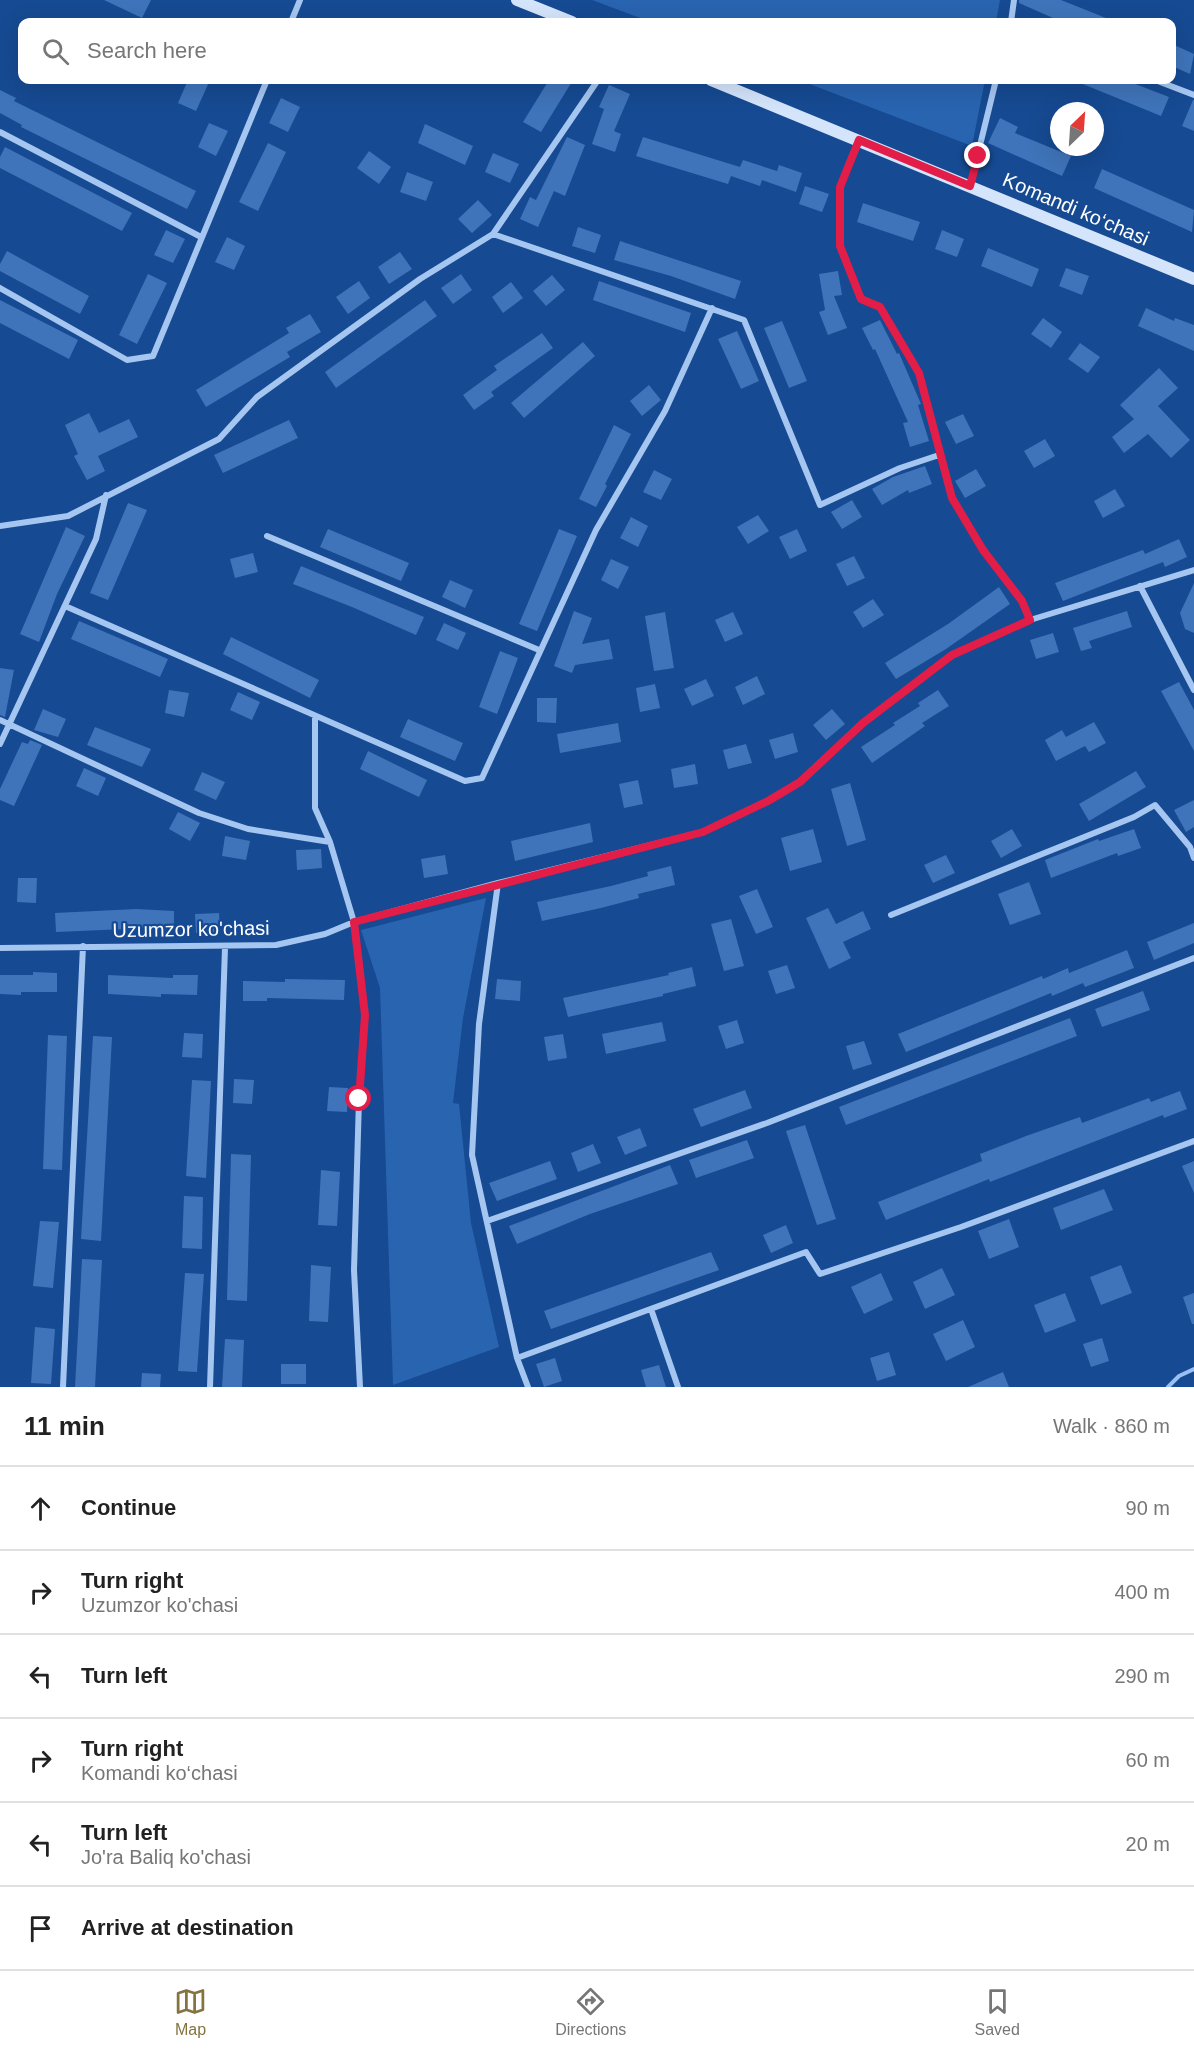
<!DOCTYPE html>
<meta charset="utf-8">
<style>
:root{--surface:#fff;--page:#f2f2f2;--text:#222;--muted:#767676;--line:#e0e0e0;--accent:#857340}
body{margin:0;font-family:Arial,sans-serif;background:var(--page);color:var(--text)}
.compass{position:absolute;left:1050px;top:102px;width:54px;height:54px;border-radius:50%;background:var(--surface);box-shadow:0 6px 24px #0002;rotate:25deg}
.stop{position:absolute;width:18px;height:18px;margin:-14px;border:4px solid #e11d48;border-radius:50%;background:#fff}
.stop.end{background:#e11d48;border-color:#fff;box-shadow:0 2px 6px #0008}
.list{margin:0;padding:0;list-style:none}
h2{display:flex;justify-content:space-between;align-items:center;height:78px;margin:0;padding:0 24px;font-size:26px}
h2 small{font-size:20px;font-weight:400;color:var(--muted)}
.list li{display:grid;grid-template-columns:39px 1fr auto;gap:18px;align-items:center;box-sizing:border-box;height:84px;padding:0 24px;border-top:2px solid var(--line)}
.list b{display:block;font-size:22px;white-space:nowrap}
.list p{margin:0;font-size:20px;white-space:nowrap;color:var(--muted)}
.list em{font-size:20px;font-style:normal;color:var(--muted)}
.icon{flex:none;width:33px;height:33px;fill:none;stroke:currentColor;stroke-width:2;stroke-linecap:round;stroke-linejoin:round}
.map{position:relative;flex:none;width:1194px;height:1387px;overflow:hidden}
.search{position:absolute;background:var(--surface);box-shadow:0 6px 24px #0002;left:18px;right:18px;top:18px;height:66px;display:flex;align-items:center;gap:15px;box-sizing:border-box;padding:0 21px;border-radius:12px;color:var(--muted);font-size:22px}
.sheet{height:582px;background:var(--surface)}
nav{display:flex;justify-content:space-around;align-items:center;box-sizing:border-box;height:84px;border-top:2px solid var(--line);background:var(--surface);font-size:16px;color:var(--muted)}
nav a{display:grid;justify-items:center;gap:3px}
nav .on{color:var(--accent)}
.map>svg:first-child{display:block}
</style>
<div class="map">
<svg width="1194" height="1387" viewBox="0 0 1194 1387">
<rect width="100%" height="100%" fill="#164a92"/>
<!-- green -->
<path fill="#2964b1" d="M592,0h408l-4,22h-345z
M799,80h186l-13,66z
M486,898l-23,120 -10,85 6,1 12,119 28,124 -106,38 -13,-397 -19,-58z"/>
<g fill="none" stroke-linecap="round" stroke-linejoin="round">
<!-- stream -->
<path stroke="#98c0f3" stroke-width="4" d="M1168,1387l11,-11 15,-7"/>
</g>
<!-- building -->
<path fill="#3f74ba" d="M104,0h47l-9,18z
M1019,0h42l55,22h-54l-43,-19z
M1172,44l22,10 -4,20 -18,-8z
M188,80h22l-14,31 -18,-8z
M549,80h24l-32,52 -18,-10z
M1073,80h52l44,17 -8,19z
M609,85l21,9 -16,37 7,3 -6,18 -23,-8 12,-35 -5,-2z
M0,90l16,8 -2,3 182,90 -9,18 -166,-82 1,-2 -22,-12z
M281,98l19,9 -12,25 -19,-9z
M1193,100h1v31l-12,-5z
M1000,118l18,9 -3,6 56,23 -9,20 -74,-33z
M209,123l19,8 -12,25 -18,-9z
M425,124l48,22 -8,19 -47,-22z
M567,137l18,8 -20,51 -11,-5 -16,36 -18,-8 10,-22 6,3z
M643,137l97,30 3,-7 34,11 2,-6 23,8 -6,19 -34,-12 -2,6 -29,-10 -3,8 -92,-28z
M268,143l18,9 -28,59 -19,-9z
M5,147l127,66 -10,18 -122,-63v-11z
M369,151l22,16 -12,17 -22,-16z
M493,153l26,11 -9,19 -25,-11z
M1102,169l92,41 -2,22 -98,-44z
M407,172l26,10 -7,19 -26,-9z
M805,186l24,8 -7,18 -23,-8z
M478,200l14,15 -20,18 -14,-14z
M863,203l57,19 -7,19 -56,-19z
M578,227l23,8 -6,18 -23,-7z
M166,230l19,9 -12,24 -19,-8z
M942,230l22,9 -7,18 -22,-8z
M227,237l18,9 -11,24 -19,-8z
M620,241l121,40 -6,18 -64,-23 -57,-16z
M988,248l51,21 -7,18 -51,-21z
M7,251l82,45 -9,18 -80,-43v-7z
M400,252l12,17 -23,15 -11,-17z
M1066,268l23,8 -7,19 -23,-9z
M838,271l4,24 -8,1 13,32 -19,7 -9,-23 6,-2 -6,-36z
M148,274l19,9 -30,61 -18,-9z
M461,274l11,16 -19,14 -12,-16z
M552,275l13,15 -19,16 -13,-15z
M359,281l11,17 -22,16 -12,-17z
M599,281l92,32 -6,19 -92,-32z
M511,282l12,16 -20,15 -11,-16z
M0,300l78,40 -9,19 -69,-36z
M425,300l12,16 -101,72 -11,-16z
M1146,308l28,13 1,-3 19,7v26l-56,-25z
M310,314l11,18 -34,20 3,5 -84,50 -10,-17 93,-57 -3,-5z
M1043,318l19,14 -11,16 -20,-14z
M880,320l17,34 2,-1 22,51 -3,1 11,36 -19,6 -7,-24 5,-1 -33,-73 -2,1 -11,-22z
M782,321l25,60 -18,7 -25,-60z
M737,331l22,50 -18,8 -23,-50z
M542,333l11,15 -62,44 3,4 -20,14 -11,-15 34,-25 -3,-4z
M583,342l12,14 -71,62 -13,-15z
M1080,343l20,14 -12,16 -20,-14z
M1159,368l19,20 -20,18 32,34 -19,18 -23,-24 -24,19 -12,-16 22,-18 -14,-14z
M649,385l12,15 -19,16 -12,-15z
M89,413l10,20 30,-14 9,18 -40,19 7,15 -18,9 -13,-24 4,-2 -13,-29z
M963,414l11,22 -18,8 -11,-22z
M289,420l9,18 -75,35 -9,-18z
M614,425l17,9 -26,50 2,2 -11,21 -17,-8z
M1045,439l10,17 -21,12 -10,-17z
M925,466l7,18 -23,9 -1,-3 -26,15 -10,-16 21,-12z
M976,469l10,17 -21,12 -10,-17z
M654,470l18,9 -11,21 -18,-8z
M1115,489l10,17 -22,12 -9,-17z
M852,500l10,17 -20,12 -11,-17z
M128,503l19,7 -39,90 -18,-7z
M758,515l11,16 -21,13 -11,-17z
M631,517l17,9 -10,21 -18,-9z
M66,527l19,9 -28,58 -18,48 -19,-8z
M328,529l81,34 -8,18 -81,-34z
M559,529l18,7 -40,95 -18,-7z
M797,529l10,22 -17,8 -11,-22z
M1179,539l8,18 -22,10 -2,-5 -100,39 -8,-18 88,-33 2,4z
M253,553l5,19 -23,6 -5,-19z
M854,556l11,22 -18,8 -11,-22z
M611,559l18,8 -11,22 -17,-9z
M301,566l123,51 -8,18 -64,-28 -59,-23z
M450,580l23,10 -8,18 -23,-11z
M1194,583v50l-9,-4 -5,-16z
M999,587l11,17 -64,45 -50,30 -11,-16 63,-39z
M873,599l11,16 -21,13 -10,-16z
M574,611l18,7 -10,26 27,-5 4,20 -38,6 -3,8 -18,-7z
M1127,611l5,16 -43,14 3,7 -11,3 -8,-23z
M665,612l9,56 -20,3 -9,-55z
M733,612l10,22 -18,8 -10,-22z
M79,621l89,38 -8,18 -89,-38z
M444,623l22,10 -8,17 -22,-10z
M1053,633l6,19 -23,7 -6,-19z
M231,637l88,43 -9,18 -87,-44z
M500,651l18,7 -21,56 -18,-7z
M0,668l14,2 -9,47 -5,-2z
M757,676l8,18 -22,11 -8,-18z
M706,679l8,17 -22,10 -8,-17z
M1179,682l15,28v41l-33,-60z
M655,684l5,24 -20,4 -4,-24z
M169,690l20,3 -5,24 -19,-4z
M938,690l11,16 -27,17 3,3 -53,37 -11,-16 34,-22 -2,-2 27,-17 -2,-3z
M238,692l22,10 -8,18 -22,-10z
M537,698h20l-1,25 -19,-1z
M43,709l23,10 -8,18 -24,-7z
M832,709l13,15 -19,16 -13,-15z
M408,719l55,24 -8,18 -55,-24z
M1094,722l12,21 -17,9 -4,-6 -29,15 -11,-21 17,-10 4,7z
M618,723l3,19 -61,11 -3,-19z
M95,727l56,22 -9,18 -55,-22z
M793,733l5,19 -23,7 -6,-19z
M30,740l12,5 -28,61 -14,-6v-11l22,-47 6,2z
M746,744l6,19 -24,6 -5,-19z
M368,751l59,29 -8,17 -59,-28z
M695,764l3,20 -24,4 -3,-19z
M84,768l22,10 -8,18 -22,-10z
M1136,771l10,16 -57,34 -10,-17z
M202,772l23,10 -9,18 -22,-10z
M638,780l5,24 -19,4 -5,-24z
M850,783l16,57 -19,6 -16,-57z
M1194,800v27l-8,5 -12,-22z
M178,812l22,11 -10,18 -21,-12z
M590,823l3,19 -78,19 -4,-20z
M813,829l9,33 -32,9 -9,-33z
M1012,829l10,17 -21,12 -10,-17z
M1134,829l7,19 -23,8 -1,-3 -66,25 -6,-18 53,-21 1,2z
M225,836l25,5 -4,19 -24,-4z
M321,849l1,19 -25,2 -1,-20z
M445,855l3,19 -24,4 -3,-19z
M946,855l9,18 -22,10 -9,-18z
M671,866l4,19 -37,9 1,4 -38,10 -59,13 -5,-19 74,-16 37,-10 -1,-4z
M18,878h19l-1,25 -19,-1z
M1029,882l12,32 -31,11 -12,-31z
M757,889l16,38 -17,7 -17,-38z
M828,908l8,16 27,-13 8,18 -28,13 8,16 -22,11 -23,-51z
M136,909l38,2v19l-25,-2 -93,4 -1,-19z
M219,913l1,19 -24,1 -1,-19z
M731,919l13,47 -20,5 -13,-47z
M1194,923v20l-40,17 -7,-18z
M1127,950l7,18 -49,19 -2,-4 -31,13 -1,-3 -145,59 -8,-18 144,-58 1,3 25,-11 1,5z
M787,965l8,23 -19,6 -8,-23z
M692,967l4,19 -33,8v2l-95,21 -5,-19 106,-23 -1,-2z
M33,972l24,1v19h-36v3l-21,-1v-19h33z
M108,975l65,3v-3h25l-1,20 -36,-1v3l-53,-3z
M285,979l60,1 -1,20 -77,-2v3h-24v-20l42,1z
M497,979l24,2 -1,20 -25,-2z
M1143,991l7,19 -48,17 -7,-18z
M1070,1018l7,18 -231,89 -7,-18z
M737,1020l7,23 -18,6 -8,-23z
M662,1022l4,19 -60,13 -4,-20z
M184,1033l19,1 -1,24 -20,-1z
M563,1034l4,24 -19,3 -4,-24z
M48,1035l19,1 -5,134 -19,-1z
M93,1036l19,1 -11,204 -20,-2z
M864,1041l8,23 -19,6 -7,-24z
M234,1079l20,1 -2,24 -19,-1z
M192,1080l19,1 -5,97 -20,-2z
M329,1087l19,1 -1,24 -20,-1z
M745,1090l7,18 -51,19 -8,-18z
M1180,1091l7,18 -23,9 -1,-3 -173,67 -1,-3 -103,41 -8,-18 104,-41 -2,-7 46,-18 54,-19 2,6 67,-25 2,4z
M805,1125l31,94 -19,6 -31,-94z
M640,1128l7,18 -22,9 -8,-18z
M747,1140l7,18 -58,20 -7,-18z
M593,1144l8,19 -23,9 -7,-19z
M231,1154l20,1 -4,146 -20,-1z
M550,1161l7,18 -60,22 -8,-18z
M1194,1161v32l-12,-27z
M670,1165l8,19 -88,30 -73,30 -8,-18z
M321,1170l19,2 -3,54 -19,-1z
M1104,1189l9,21 -52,20 -8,-22z
M184,1196l19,1 -1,52 -20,-1z
M1009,1219l10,28 -30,12 -11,-28z
M40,1221l19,1 -6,66 -20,-2z
M786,1225l7,18 -22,10 -8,-18z
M711,1252l8,18 -168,59 -7,-18z
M82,1259l20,1 -7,127h-20z
M311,1265l20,2 -3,55 -19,-1z
M1121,1265l11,28 -31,12 -11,-28z
M942,1268l13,27 -30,14 -12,-27z
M185,1273l19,1 -7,98 -19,-1z
M881,1273l12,27 -29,14 -13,-27z
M1065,1293l11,28 -31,12 -11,-28z
M1194,1293v31h-2l-9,-27z
M963,1320l12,27 -29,14 -13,-27z
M35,1327l20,2 -4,55 -20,-1z
M1102,1338l7,23 -18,6 -8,-23z
M225,1339l19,1 -2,47h-20z
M889,1352l7,23 -19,6 -7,-23z
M555,1358l7,23 -18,6 -8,-23z
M281,1364h25v20h-25z
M659,1365l7,22h-20l-5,-17z
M1003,1372l6,15h-41z
M142,1373l19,1 -1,13h-19z"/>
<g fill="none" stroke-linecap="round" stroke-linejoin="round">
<!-- street -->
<path stroke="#a5c6f0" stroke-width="6" d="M291,22l9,-22
M1011,22l3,-22
M1155,80l39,15
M0,132l201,105
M859,141l-19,46v59l21,53 19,8 39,66 33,125 31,52 39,51 8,19
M970,186l26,-106
M493,234l251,86 76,185 80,-37 39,-13
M0,288l127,72 26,-4 114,-276
M0,526l68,-10 151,-77 38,-42 163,-118 73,-45 105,-154
M267,536l272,114
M1140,586l54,104
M65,606l400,175 17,-3 114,-248 69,-119 47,-103
M315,718v90l15,34 24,80 11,93 -6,84 -5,171 6,117
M0,720l199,93 49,16 82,13
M0,744l96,-205 10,-44
M498,883l-19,141 -7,131 45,203 11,29
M891,915l243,-98 21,-12 35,42 4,11
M0,948l276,-3 49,-11 29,-12 144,-39 205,-51 65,-31 32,-19 63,-59 89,-68 78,-35 164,-50
M487,1221l280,-98 427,-165
M651,1309l27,78
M517,1358l289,-106 14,22 141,-47 233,-86
M63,1387l20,-441
M210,1387l15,-439"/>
<!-- secondary -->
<path stroke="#d4e4fb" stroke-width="12" d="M517,0l55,22
M711,80l483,199"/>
</g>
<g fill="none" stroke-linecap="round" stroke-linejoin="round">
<!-- route -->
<path stroke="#e11d48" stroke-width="8" d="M359,1099l6,-84 -11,-93 349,-90 65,-31 32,-19 63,-59 89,-68 78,-35 -8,-19 -39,-51 -31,-52 -33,-125 -39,-66 -19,-8 -21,-53v-59l19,-47 111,46 8,-30"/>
</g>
<g text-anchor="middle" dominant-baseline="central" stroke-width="4.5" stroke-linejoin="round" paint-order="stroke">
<!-- street labels -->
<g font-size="20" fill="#fff" stroke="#164a92">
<text transform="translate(1076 209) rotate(23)">Komandi ko‘chasi</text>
<text transform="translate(191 929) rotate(-1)">Uzumzor ko'chasi</text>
</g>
</g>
</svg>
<svg class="compass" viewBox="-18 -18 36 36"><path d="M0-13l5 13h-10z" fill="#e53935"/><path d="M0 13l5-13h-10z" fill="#767676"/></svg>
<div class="stop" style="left:359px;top:1099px"></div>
<div class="stop end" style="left:978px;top:156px"></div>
<div class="search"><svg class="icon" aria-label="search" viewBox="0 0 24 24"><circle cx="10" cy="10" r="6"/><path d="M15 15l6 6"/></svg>Search here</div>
</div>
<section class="sheet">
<h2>11 min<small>Walk · 860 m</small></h2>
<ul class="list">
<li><svg class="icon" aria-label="ahead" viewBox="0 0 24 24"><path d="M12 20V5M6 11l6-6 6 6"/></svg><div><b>Continue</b></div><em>90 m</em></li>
<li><svg class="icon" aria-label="right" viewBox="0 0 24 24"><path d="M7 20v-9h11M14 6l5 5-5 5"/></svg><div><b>Turn right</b><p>Uzumzor ko'chasi</p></div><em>400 m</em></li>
<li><svg class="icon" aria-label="left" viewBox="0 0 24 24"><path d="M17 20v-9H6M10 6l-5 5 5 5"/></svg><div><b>Turn left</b></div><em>290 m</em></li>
<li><svg class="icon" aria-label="right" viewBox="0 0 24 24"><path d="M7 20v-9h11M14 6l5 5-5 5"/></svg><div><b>Turn right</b><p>Komandi ko‘chasi</p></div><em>60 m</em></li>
<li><svg class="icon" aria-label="left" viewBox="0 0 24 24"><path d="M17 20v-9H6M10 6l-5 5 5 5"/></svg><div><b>Turn left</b><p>Jo'ra Baliq ko'chasi</p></div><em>20 m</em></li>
<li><svg class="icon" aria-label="arrive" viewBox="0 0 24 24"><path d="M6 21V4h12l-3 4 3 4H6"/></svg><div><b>Arrive at destination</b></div></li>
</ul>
</section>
<nav>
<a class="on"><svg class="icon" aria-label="map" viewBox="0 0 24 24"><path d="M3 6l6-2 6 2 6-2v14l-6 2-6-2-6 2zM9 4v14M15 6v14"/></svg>Map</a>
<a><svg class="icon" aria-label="directions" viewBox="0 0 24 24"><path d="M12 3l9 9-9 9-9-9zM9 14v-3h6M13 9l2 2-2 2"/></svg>Directions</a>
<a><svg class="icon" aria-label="saved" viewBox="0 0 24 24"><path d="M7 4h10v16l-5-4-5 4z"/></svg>Saved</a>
</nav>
